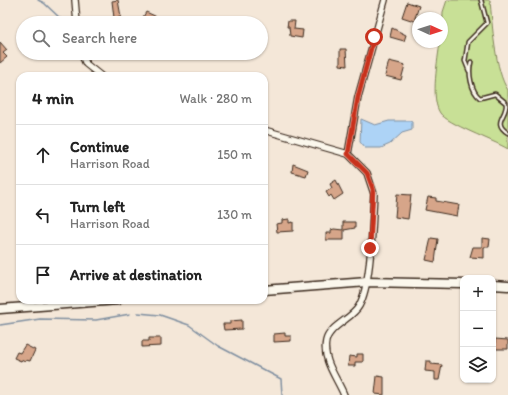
<!DOCTYPE html>
<meta charset="utf-8">
<style>
:root{--surface:#fff;--page:#f2f2f2;--text:#222;--muted:#767676;--line:#e0e0e0}
body{margin:0;font-family:Itim,sans-serif;background:var(--page);color:var(--text)}
.controls{position:absolute;right:12px;bottom:12px;display:grid;overflow:hidden;border-radius:8px;box-shadow:0 1px 3px #0004}
.controls button{width:36px;height:36px;display:grid;place-items:center;padding:0;border:0;border-bottom:1px solid var(--line);background:var(--surface);color:var(--text);font:20px sans-serif}
.compass{position:absolute;left:412px;top:12px;width:36px;height:36px;border-radius:50%;background:var(--surface);box-shadow:0 1px 3px #0004;rotate:93deg}
.stop{position:absolute;width:12px;height:12px;margin:-9px;border:3px solid #c8321e;border-radius:50%;background:#fff}
.stop.end{background:#c8321e;border-color:#fff;box-shadow:0 1px 4px #0008}
.list{margin:0;padding:0;list-style:none}
h2{display:flex;justify-content:space-between;align-items:center;height:52px;margin:0;padding:0 16px;font-size:17px}
h2 small{font-size:13px;font-weight:400;color:var(--muted)}
.list li{display:grid;grid-template-columns:26px 1fr auto;gap:12px;align-items:center;box-sizing:border-box;height:60px;padding:0 16px;border-top:1px solid var(--line)}
.list b{display:block;font-size:15px;white-space:nowrap}
.list p{margin:0;font-size:13px;white-space:nowrap;color:var(--muted)}
.list em{font-size:13px;font-style:normal;color:var(--muted)}
.icon{flex:none;width:22px;height:22px;fill:none;stroke:currentColor;stroke-width:2;stroke-linecap:round;stroke-linejoin:round}
.map{position:relative;flex:none;width:508px;height:395px;overflow:hidden}
.search{position:absolute;background:var(--surface);box-shadow:0 1px 3px #0004;left:16px;top:16px;width:252px;height:44px;display:flex;align-items:center;gap:10px;box-sizing:border-box;padding:0 14px;border-radius:22px;color:var(--muted);font-size:15px}
.panel{position:absolute;background:var(--surface);box-shadow:0 1px 3px #0004;left:16px;top:72px;width:252px;height:232px;border-radius:12px}
.map>svg:first-child{display:block}
</style>
<div class="map">
<svg width="508" height="395" viewBox="0 0 508 395">
<rect width="100%" height="100%" fill="#f4e7d8"/>
<filter id="ink" filterUnits="userSpaceOnUse"><feTurbulence type="fractalNoise" baseFrequency=".025" numOctaves="2"/><feDisplacementMap in="SourceGraphic" scale="8" xChannelSelector="R" yChannelSelector="G"/><feConvolveMatrix kernelMatrix="1 2 1 2 8 2 1 2 1" color-interpolation-filters="sRGB"/></filter>
<g filter="url(#ink)">
<!-- green -->
<path fill="#c8e096" stroke="#82855a" d="M447,0h43c2,22 5,72 18,90v59c-15,-9 -61,-25 -68,-36 -10,-15 -2,-53 0,-71h2l1,-30z"/>
<!-- water -->
<path fill="#add3f6" stroke="#7f8fa0" d="M361,119l14,6 14,-4h21l2,1v8l-10,3 -12,11 -9,4h-16l-5,-6z"/>
<g fill="none" stroke-linecap="round" stroke-linejoin="round">
<!-- stream -->
<path stroke="#7f8fa0" stroke-width="1.5" d="M38,0l6,3 17,16
M138,313l22,2 29,10 29,21 63,33 1,16
M0,325l40,-6 56,1 34,-6"/>
</g>
<!-- building -->
<path fill="#d6a589" stroke="#3b2a1e" d="M118,0l3,17 -7,1 -2,-17z
M407,2l12,4 -5,15 -12,-4z
M146,12l11,5 -2,3 6,3h-15l-4,-4z
M288,21h7l-1,8 9,1 -1,8 -12,-2 -1,-9h-2z
M392,28l14,7 -2,6 -14,-4z
M0,42l7,8 -4,3 4,4 -7,6z
M340,49h6l1,17 -7,-1z
M389,61l16,4 -4,15 -16,-4z
M293,164l15,6 -2,6 -14,-4z
M336,180l7,14 -9,6 -3,-5 -2,2 -3,-5 6,-4 -2,-4z
M397,194l14,1 -3,24 -13,-2z
M428,197l8,1v3l23,4 -2,11 -32,-6z
M289,219v4l4,-1v9l-16,1 -1,-8 6,-1v-3z
M343,222h12v6l-11,2v10h-18v-7h5v-3l3,-1 9,1z
M431,238l7,1 -3,23 -9,-2z
M482,238l8,1 -1,8h-5v11l-14,-1 3,-10h9z
M242,320v9l-18,1 -1,-6h7v-3z
M285,333v3h6v5l-17,1v-8z
M149,338h12v8l-19,1v-6h7z
M495,339l13,1v9h-13z
M25,345l10,5 -5,11 -4,-1 -1,2 -4,-2v1l-7,-3 3,-6 3,1z
M357,354h6v8h-8v4h-7l1,-10 8,1z
M426,361h5v3l11,1 -3,15h-4v-8l-10,-1z
M377,376l7,1v18l-9,-1z"/>
<g fill="none" stroke-linecap="round" stroke-linejoin="round">
<defs>
<path id="lane" d="M471,62c-3,11 0,29 9,36l15,-4 11,9c2,13 -15,19 2,30
M469,71l-4,-10 3,-19 19,-19 -6,-23"/>
<path id="street" d="M75,0l2,23
M81,53l5,11 15,12
M264,130l84,24 19,19 7,21c-2,28 -2,89 -15,112 -7,13 -30,20 -33,35 -4,19 11,37 18,54
M348,154l10,-57 27,-97"/>
<path id="secondary" d="M493,285l15,1
M264,290l103,-8 96,2
M0,309l118,-9"/>
</defs>
<!-- lane casing -->
<use href="#lane" stroke="#3b2a1e" stroke-width="5.5"/>
<!-- street casing -->
<use href="#street" stroke="#3b2a1e" stroke-width="8"/>
<!-- secondary casing -->
<use href="#secondary" stroke="#3b2a1e" stroke-width="11"/>
<!-- lane -->
<use href="#lane" stroke="#fbf7ec" stroke-width="2.5"/>
<!-- street -->
<use href="#street" stroke="#fbf7ec" stroke-width="5.5"/>
<!-- secondary -->
<use href="#secondary" stroke="#fbf7ec" stroke-width="8"/>
</g>
</g>
<g fill="none" stroke-linecap="round" stroke-linejoin="round" filter="url(#ink)">
<!-- route -->
<path stroke="#c8321e" stroke-width="5" d="M370,248l3,-59 -6,-16 -19,-19 10,-57 16,-60"/>
</g>
</svg>
<div class="controls">
<button>+</button>
<button>−</button>
<button><svg class="icon" aria-label="layers" viewBox="0 0 24 24"><path d="M12 4l9 5-9 5-9-5zM3 14l9 5 9-5"/></svg></button>
</div>
<svg class="compass" viewBox="-18 -18 36 36"><path d="M0-13l5 13h-10z" fill="#e53935"/><path d="M0 13l5-13h-10z" fill="#767676"/></svg>
<div class="stop" style="left:374px;top:37px"></div>
<div class="stop end" style="left:370px;top:248px"></div>
<div class="search"><svg class="icon" aria-label="search" viewBox="0 0 24 24"><circle cx="10" cy="10" r="6"/><path d="M15 15l6 6"/></svg>Search here</div>
<section class="panel">
<h2>4 min<small>Walk · 280 m</small></h2>
<ul class="list">
<li><svg class="icon" aria-label="ahead" viewBox="0 0 24 24"><path d="M12 20V5M6 11l6-6 6 6"/></svg><div><b>Continue</b><p>Harrison Road</p></div><em>150 m</em></li>
<li><svg class="icon" aria-label="left" viewBox="0 0 24 24"><path d="M17 20v-9H6M10 6l-5 5 5 5"/></svg><div><b>Turn left</b><p>Harrison Road</p></div><em>130 m</em></li>
<li><svg class="icon" aria-label="arrive" viewBox="0 0 24 24"><path d="M6 21V4h12l-3 4 3 4H6"/></svg><div><b>Arrive at destination</b></div></li>
</ul>
</section>
</div>
